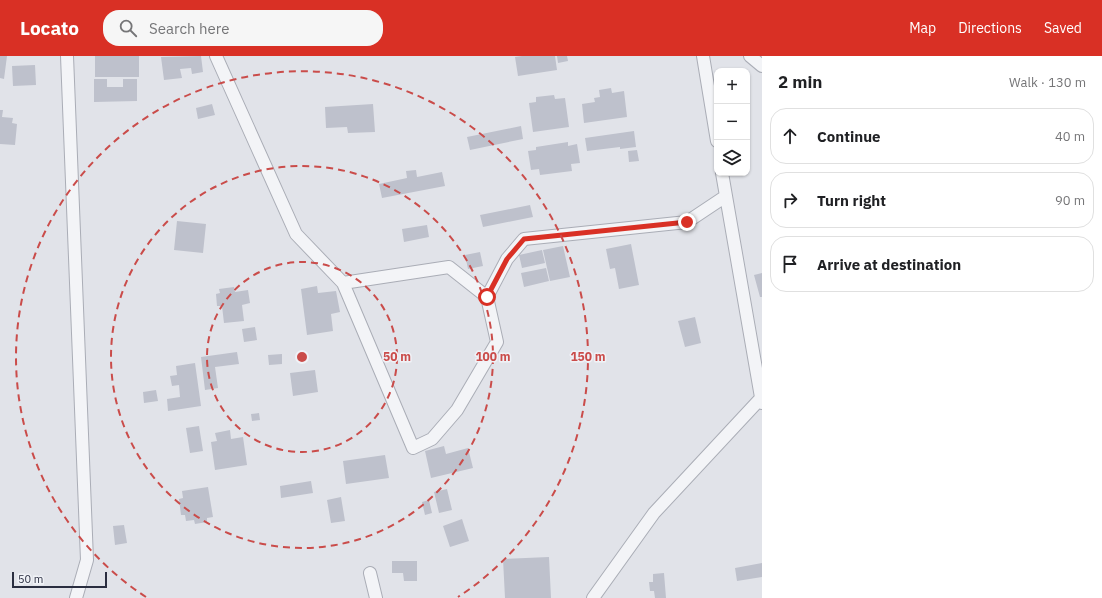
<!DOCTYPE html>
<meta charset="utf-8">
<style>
:root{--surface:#fff;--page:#f6f6f6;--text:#202124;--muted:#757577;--line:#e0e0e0;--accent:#d93025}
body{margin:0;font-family:"IBM Plex Sans",sans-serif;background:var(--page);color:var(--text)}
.controls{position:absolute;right:12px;top:12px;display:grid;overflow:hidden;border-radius:8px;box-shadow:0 1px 3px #0004}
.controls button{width:36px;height:36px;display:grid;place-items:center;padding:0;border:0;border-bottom:1px solid var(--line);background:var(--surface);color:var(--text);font:20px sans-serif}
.scale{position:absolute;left:12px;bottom:10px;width:95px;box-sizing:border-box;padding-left:4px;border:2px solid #2a2e40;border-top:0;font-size:11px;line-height:14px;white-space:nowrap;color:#2a2e40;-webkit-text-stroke:3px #f0f2f7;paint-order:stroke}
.stop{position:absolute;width:12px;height:12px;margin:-9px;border:3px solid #d93025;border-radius:50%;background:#fff}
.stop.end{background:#d93025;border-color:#fff;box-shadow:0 1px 4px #0008}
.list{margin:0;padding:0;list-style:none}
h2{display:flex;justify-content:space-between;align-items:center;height:52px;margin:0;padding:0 16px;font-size:17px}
h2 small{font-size:13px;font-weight:400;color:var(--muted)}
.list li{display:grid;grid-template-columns:26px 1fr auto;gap:12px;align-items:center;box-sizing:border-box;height:56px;margin:0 8px 8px;padding:0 8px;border:1px solid var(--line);border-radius:16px}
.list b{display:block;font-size:15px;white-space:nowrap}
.list em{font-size:13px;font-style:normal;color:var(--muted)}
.icon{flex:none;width:22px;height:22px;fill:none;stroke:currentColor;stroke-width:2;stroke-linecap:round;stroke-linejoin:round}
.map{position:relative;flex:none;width:762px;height:542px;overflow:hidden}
header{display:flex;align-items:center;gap:24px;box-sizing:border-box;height:56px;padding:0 20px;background:var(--accent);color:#fff}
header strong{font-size:19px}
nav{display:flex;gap:22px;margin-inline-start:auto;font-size:14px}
.search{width:280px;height:36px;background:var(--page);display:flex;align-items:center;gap:10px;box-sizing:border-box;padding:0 14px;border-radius:16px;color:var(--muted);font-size:15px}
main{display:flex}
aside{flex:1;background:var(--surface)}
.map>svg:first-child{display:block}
</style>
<header>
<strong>Locato</strong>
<div class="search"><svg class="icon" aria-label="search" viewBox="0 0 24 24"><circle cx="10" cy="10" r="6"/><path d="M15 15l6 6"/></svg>Search here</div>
<nav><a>Map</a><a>Directions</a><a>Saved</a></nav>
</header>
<main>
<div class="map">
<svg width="762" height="542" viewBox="0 0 762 542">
<rect width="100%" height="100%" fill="#e1e3e9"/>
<!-- building -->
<path fill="#bec1cc" d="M0,0h7l-3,23 -4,-1z
M95,0h44v21h-44z
M201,0l2,16 -11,2 -1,-6 -11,1 2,9 -18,2 -3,-23z
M522,0h33l2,14 -39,6 -3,-19z
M557,0h10l1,5 -10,2z
M35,9l1,20 -23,1 -1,-20z
M94,23h13v8h16v-8h14v22l-43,1z
M611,32l1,5 12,-2 3,26 -43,6 -2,-19 13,-2 -1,-4 6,-1 -1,-7z
M554,39l1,4 10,-1 4,29 -36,5 -4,-29 7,-1v-5z
M212,48l3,11 -17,4 -2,-11z
M373,48l2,28 -27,1 -1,-6 -21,1 -1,-21z
M0,54h3l-1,7 11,1 -1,5 5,1 -2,21 -15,-1z
M521,70l2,13 -53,11 -3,-13z
M634,75l2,16 -16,2v-2l-33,4 -2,-13z
M568,86v4l9,-2 3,19 -9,1 1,7 -32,4 -1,-6 -8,1 -3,-19 8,-1v-3z
M637,94l2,11 -10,1 -1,-11z
M416,114l1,7 25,-5 3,14 -63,12 -3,-14 28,-6 -1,-7z
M530,149l3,12 -50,10 -3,-12z
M177,165l29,3 -3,29 -29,-3z
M427,169l2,12 -25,5 -2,-13z
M631,188l8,41 -20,4 -4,-21 -5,1 -4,-20z
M563,190l7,31 -20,4 -7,-31z
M542,194l3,13 -23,5 -3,-13z
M480,196l3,14 -15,3 -3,-14z
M546,212l3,13 -25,6 -3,-14z
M762,217v24h-2l-6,-22z
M317,230l1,7 18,-2 4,21 -9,2 2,17 -26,4 -6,-46z
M234,231l1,5 13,-2 2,13 -8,2 2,16 -20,2 -2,-17h-5l-1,-12 4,-1 -1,-4z
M695,261l6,26 -16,4 -7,-26z
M255,271l2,13 -13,2 -2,-13z
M237,296l2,12 -24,3 3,21 -13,2 -4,-33z
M282,298v10l-13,1 -1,-10z
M195,307l6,43 -33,5 -1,-12 13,-2 -1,-12 -7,1 -2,-10 7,-1 -1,-9z
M315,314l3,22 -25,4 -3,-23z
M156,334l2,11 -14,2 -1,-11z
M259,357l1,7 -8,1 -1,-7z
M199,370l4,25 -13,2 -4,-25z
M230,374l1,9 12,-2 4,28 -32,5 -4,-28 6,-1 -2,-8z
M444,390l2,8 22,-6 5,20 -42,10 -6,-27z
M385,399l4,23 -43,6 -3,-23z
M311,425l2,12 -32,5 -1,-12z
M208,431l5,30 -6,1v4l-12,2 -1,-4 -8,1 -1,-6h-4l-2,-16 4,-1 -1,-7z
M447,433l5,21 -13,3 -5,-21z
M341,441l4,24 -14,2 -4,-23z
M429,444l3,13 -7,2 -3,-13z
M462,463l7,22 -19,6 -7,-21z
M124,469l3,18 -12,2 -2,-19z
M549,501l2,41h-46l-2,-39z
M392,505h25v20h-13l-1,-8h-11z
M762,507v14l-25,4 -2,-13z
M664,517l2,25h-11l-1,-7h-4l-1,-9h4v-8z"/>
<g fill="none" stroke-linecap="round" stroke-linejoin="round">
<defs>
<path id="street" d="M67,0l20,504 -11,38
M216,0l80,178 47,49 106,-16 38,30 10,45 -40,68 -25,29 -19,9 -70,-165
M703,0l14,85
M750,0l12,10
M722,117l40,230
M487,241l20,-38 17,-20 163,-17 39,-26
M370,517l6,25
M593,542l61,-85 107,-115"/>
</defs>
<!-- street casing -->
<use href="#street" stroke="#aaadb6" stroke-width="14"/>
<!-- street -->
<use href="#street" stroke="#f3f4f7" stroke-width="12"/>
</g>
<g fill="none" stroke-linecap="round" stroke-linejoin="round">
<!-- route -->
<path stroke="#d93025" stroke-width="5" d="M487,241l20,-38 17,-20 163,-17"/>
</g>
<!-- distance rings -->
<g fill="none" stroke="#ca4c4a" stroke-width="2" stroke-dasharray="7 5">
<circle cx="302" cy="301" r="95"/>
<circle cx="302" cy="301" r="191"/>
<path d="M146 541A286 286 0 1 1 458 541"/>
</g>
<circle cx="302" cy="301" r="6" fill="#ca4c4a" stroke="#f0f2f7" stroke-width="2"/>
<g font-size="12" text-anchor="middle" font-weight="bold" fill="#ca4c4a" stroke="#f0f2f7" stroke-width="3" stroke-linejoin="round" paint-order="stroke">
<text x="397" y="305">50 m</text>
<text x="493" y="305">100 m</text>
<text x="588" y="305">150 m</text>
</g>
</svg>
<div class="controls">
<button>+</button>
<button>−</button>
<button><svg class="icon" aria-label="layers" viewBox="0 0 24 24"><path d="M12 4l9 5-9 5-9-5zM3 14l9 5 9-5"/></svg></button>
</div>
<div class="scale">50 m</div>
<div class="stop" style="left:487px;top:241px"></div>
<div class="stop end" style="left:687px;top:166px"></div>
</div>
<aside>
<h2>2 min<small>Walk · 130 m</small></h2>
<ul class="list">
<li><svg class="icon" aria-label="ahead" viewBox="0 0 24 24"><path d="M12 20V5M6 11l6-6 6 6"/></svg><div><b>Continue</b></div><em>40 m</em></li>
<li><svg class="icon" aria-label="right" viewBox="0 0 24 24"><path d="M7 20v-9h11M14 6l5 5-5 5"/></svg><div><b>Turn right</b></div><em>90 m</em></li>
<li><svg class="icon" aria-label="arrive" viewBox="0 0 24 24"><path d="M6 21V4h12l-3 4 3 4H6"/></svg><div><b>Arrive at destination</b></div></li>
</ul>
</aside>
</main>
